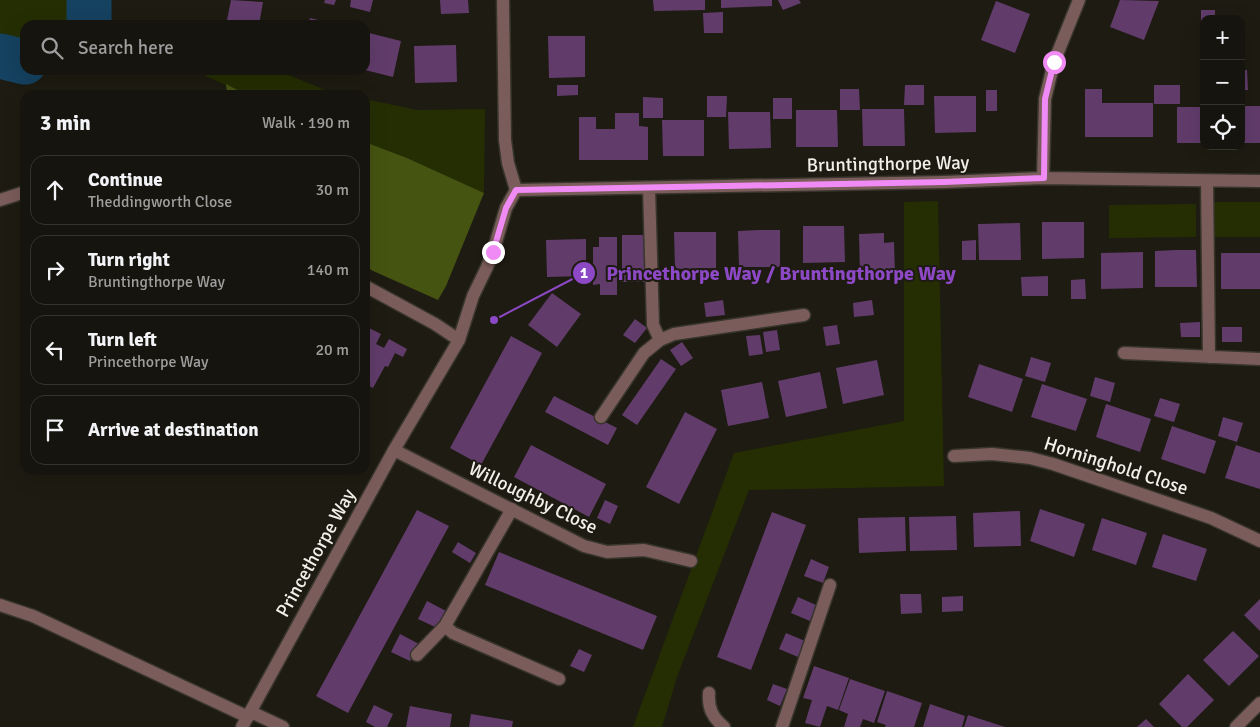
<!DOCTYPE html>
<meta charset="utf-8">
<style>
:root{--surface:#16140e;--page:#23211c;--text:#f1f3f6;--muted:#9e9e9e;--line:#35332e}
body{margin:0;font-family:Signika,sans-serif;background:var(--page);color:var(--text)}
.controls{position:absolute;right:15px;top:15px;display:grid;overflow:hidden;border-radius:10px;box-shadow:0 5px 20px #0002}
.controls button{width:45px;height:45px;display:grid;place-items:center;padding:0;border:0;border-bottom:1px solid var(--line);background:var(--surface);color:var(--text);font:25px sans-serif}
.stop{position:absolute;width:15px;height:15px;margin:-11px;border:4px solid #f08bf5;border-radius:50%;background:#fff}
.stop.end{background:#f08bf5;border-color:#fff;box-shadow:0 1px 5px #0008}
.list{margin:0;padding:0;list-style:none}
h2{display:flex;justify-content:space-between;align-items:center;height:65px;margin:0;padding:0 20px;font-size:21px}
h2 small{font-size:16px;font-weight:400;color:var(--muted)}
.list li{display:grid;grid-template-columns:32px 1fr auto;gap:15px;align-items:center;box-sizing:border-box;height:70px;margin:0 10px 10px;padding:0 10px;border:1px solid var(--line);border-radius:15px}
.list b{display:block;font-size:19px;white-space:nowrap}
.list p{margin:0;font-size:16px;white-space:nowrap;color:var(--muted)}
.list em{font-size:16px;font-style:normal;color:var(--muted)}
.icon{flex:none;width:28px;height:28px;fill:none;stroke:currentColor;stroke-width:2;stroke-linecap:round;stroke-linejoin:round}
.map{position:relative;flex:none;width:1260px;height:727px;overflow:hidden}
.search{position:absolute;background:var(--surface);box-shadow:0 5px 20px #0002;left:20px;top:20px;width:350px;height:55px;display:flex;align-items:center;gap:12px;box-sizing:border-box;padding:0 18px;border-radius:15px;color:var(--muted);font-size:19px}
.panel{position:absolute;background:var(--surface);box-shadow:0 5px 20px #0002;left:20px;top:90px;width:350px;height:385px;border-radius:15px}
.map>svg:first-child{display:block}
</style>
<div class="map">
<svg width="1260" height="727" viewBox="0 0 1260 727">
<rect width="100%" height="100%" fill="#1e1b12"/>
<!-- green -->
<path fill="#252e03" d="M0,0h89v25h-64v37l-25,-6z
M196,70h80l52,21 18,4h-99l-52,-24z
M365,99l52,11 68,-1 -1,84 -77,-35 -42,-16z
M938,201l6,285 -195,4 -72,187 -15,50h-29l101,-274 170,-32v-219z
M1212,202h48v35h-48z
M1196,204v33l-87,1v-33z"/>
<!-- forest -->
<path fill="#465412" d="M226,84l21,11h-20z
M365,142l42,16 77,35 -38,93 -8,14 -67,-30 -6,-7z"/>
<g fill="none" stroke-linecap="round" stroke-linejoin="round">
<!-- river -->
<path stroke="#154260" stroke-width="45" d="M89,0v25
M0,56l25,6"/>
</g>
<!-- building -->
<path fill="#613c6b" d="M231,0l32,2 -4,23h-33z
M325,0h11l-2,5 -10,-2z
M351,0h22l-3,12 -20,-5z
M440,0h28l1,13 -28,1z
M653,0h52v10l-51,1z
M721,0h51v6l-51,2z
M778,0h21l2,3 -18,7z
M1120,0l39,1 -15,39 -34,-13z
M996,1l34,13 -15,39 -34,-13z
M1201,10h14v9h-11v10h-3z
M723,12v21h-19l-1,-20z
M310,18l25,6v1h-27z
M365,32l36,9 -8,36 -28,-7z
M548,36h37v41l-36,1z
M456,45l1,37 -42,1 -1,-37z
M1241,70h6l1,20h-7z
M557,85h21v10l-21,1z
M905,85h19v20h-20z
M1154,85h26v19h-26z
M840,89h19l1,21h-20z
M1085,89h17v14h51v34h-68z
M986,90h11v21h-11z
M707,96h20l-1,21h-19z
M934,96h42v36l-41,1z
M643,97l20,1v20h-20z
M773,98h19v21h-19z
M1243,106h17v37h-16z
M1177,107h27v36h-27z
M862,109h42l1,37h-42z
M796,110h41l1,37h-42z
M728,112h42l1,36 -42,1z
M615,113h24v13l9,1v33h-69v-43h17v12h19z
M662,120h42v36h-41z
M1042,222h42v36l-42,1z
M1020,223l1,37h-42l-1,-36z
M803,226h41l1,36 -42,1z
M759,230h21v37h-41l-1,-36z
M674,232h42v36l-41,1z
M884,233v10l10,-1 1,32 -35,1 -1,-41z
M622,235h24l1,47h-25z
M599,237h18v58h-17v-11l-7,1v-38h6z
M586,239v37l-39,1 -1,-37z
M976,240v20h-14v-19z
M1176,250h20l1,37h-42v-36z
M1143,252v36l-42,1v-36z
M1221,253h39v36h-39z
M1048,276v20h-26l-1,-19z
M1085,279l1,20h-15v-19z
M552,293l29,21 -24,33 -29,-22z
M723,300l2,15 -19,2 -2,-14z
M872,300l2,15 -20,2 -1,-14z
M635,319l12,9 -12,15 -12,-8z
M1200,322v15h-19l-1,-14z
M837,325l3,19 -14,2 -3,-19z
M365,326l16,8 -5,10 8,4 5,-9 18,10 -4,8 -8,-4 -7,14 -3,-1 -12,22 -8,-4z
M1222,327h20v15h-20z
M777,330l3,20 -14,2 -3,-20z
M760,335l3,19 -14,2 -3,-20z
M511,336l31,17 -61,112 -31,-17z
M682,342l11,16 -12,8 -11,-16z
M1031,357l20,6 -6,19 -20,-6z
M661,359l15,10 -39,56 -15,-10z
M877,360l7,35 -41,9 -7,-36z
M979,364l44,15 -11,33 -44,-15z
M820,372l7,36 -41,9 -8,-36z
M1095,377l20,6 -5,19 -20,-6z
M762,382l7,36 -41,8 -7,-36z
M1042,384l45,15 -11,32 -45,-14z
M554,396l63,32 -9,17 -63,-33z
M1160,398l20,6 -6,18 -20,-6z
M1106,404l45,15 -11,33 -44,-15z
M685,412l32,17 -38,75 -33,-17z
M1223,417l20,6 -6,19 -19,-6z
M1172,426l44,15 -11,33 -44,-15z
M531,445l75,39 -17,33 -75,-40z
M1236,445l24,8v36l-35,-11z
M605,500l13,6 -8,18 -13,-6z
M1040,509l45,15 -11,33 -44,-16z
M417,510l32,16 -101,187 -32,-17z
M1020,511l1,35 -47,1 -1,-34z
M772,512l34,13 -55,145 -34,-13z
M956,516l1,34 -47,1 -1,-34z
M905,517l1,34 -47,2 -1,-35z
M1102,518l45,15 -11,32 -44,-15z
M1163,534l44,15 -11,32 -44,-14z
M458,542l18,11 -6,10 -18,-11z
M499,552l158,64 -14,34 -158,-65z
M811,559l18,8 -6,16 -19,-7z
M900,594h21l1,19 -21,1z
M963,596v15l-21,1v-15z
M798,597l18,8 -6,16 -19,-8z
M1260,599v32l-16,-16z
M427,601l19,10 -9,17 -19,-9z
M1233,631l26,25 -30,30 -26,-26z
M786,633l19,8 -7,16 -19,-8z
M400,634l19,10 -9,17 -19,-9z
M579,649l13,6 -8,17 -14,-6z
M814,666l35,12 -11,32 -11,-4 -7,21 -15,-4 7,-23 -9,-2z
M1188,674l26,26 -27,27h-5l-23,-23z
M850,679l35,12 -11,32 -11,-4 -3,8h-16l4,-13 -9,-4z
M773,684l14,5 -7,17 -13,-6z
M887,691l35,12 -8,24h-29l1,-2 -9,-3z
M930,704l35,12 -3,11h-39z
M374,705l19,9 -6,13h-12l-9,-5z
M410,706l42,8 -2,13h-44z
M471,714l42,7 -1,6h-43z
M968,715l37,12h-41z
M1146,719l8,8h-17z"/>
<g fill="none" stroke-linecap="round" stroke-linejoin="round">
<defs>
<path id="minor" d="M1043,178l2,-79 9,-37 25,-62
M1207,181l2,176
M649,188l4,137 7,15
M516,190l428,-8 99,-4 217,3
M0,200l25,-8
M365,286l70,38 24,16
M1124,353l136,6
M601,417l43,-64 16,-13 14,-6 130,-19
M394,450l190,96 23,6 37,-2 47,11
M954,456l38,-2 38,4 23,6 158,54 49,23
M0,605l33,11 215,101
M445,626l8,7 106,46
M417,655l28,-29 67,-117
M709,693c-1,15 3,24 15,34
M251,712l32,15
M242,727l152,-277 65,-110 14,-44 14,-29 6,-15 13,-44 10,-18 -8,-27 -3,-23 -2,-140
M782,727l48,-142
M1236,727l24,-24"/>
</defs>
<!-- minor casing -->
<use href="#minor" stroke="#37352c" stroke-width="15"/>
<!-- minor -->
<use href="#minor" stroke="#7a5c5a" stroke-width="12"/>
</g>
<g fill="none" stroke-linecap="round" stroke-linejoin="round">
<!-- route -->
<path stroke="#f08bf5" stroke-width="6" d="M493,252l13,-44 10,-18 428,-8 100,-4 1,-79 9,-37"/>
</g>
<g text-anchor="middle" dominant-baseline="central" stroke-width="4" stroke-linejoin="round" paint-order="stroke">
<!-- street labels -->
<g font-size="19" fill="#f2f0e9" stroke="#1e1b12">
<text transform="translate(888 164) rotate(-1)">Bruntingthorpe Way</text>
<text transform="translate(1116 466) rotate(18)">Horninghold Close</text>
<text transform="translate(533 498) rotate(26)">Willoughby Close</text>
<text transform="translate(316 553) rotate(-61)">Princethorpe Way</text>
</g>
</g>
<!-- callouts -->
<path fill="none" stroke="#8d49c5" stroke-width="2" d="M494 320L584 273"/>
<g fill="#8d49c5" stroke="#1e1b12" stroke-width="2">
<circle cx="494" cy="320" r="5"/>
<circle cx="584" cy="273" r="12"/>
</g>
<g font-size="15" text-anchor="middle" font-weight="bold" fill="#fff">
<text x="584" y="278">1</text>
</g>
<g font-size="20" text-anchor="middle" font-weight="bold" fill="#8d49c5" stroke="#1e1b12" stroke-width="4" stroke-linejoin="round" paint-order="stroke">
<text x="781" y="280">Princethorpe Way / Bruntingthorpe Way</text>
</g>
</svg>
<div class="controls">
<button>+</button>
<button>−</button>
<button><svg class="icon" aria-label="locate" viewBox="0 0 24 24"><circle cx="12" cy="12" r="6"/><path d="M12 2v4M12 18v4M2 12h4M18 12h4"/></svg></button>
</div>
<div class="stop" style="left:1054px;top:62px"></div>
<div class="stop end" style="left:493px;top:252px"></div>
<div class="search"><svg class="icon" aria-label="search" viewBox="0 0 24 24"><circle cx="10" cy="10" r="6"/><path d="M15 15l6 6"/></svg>Search here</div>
<section class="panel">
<h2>3 min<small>Walk · 190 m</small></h2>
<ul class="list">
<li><svg class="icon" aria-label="ahead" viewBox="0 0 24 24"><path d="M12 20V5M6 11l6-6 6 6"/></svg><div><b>Continue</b><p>Theddingworth Close</p></div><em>30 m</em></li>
<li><svg class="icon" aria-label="right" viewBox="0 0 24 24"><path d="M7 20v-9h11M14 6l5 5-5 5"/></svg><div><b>Turn right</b><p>Bruntingthorpe Way</p></div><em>140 m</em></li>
<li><svg class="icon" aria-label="left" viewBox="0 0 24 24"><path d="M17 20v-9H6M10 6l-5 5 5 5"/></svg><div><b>Turn left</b><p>Princethorpe Way</p></div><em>20 m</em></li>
<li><svg class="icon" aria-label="arrive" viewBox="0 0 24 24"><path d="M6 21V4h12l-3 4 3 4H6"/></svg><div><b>Arrive at destination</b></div></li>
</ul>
</section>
</div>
